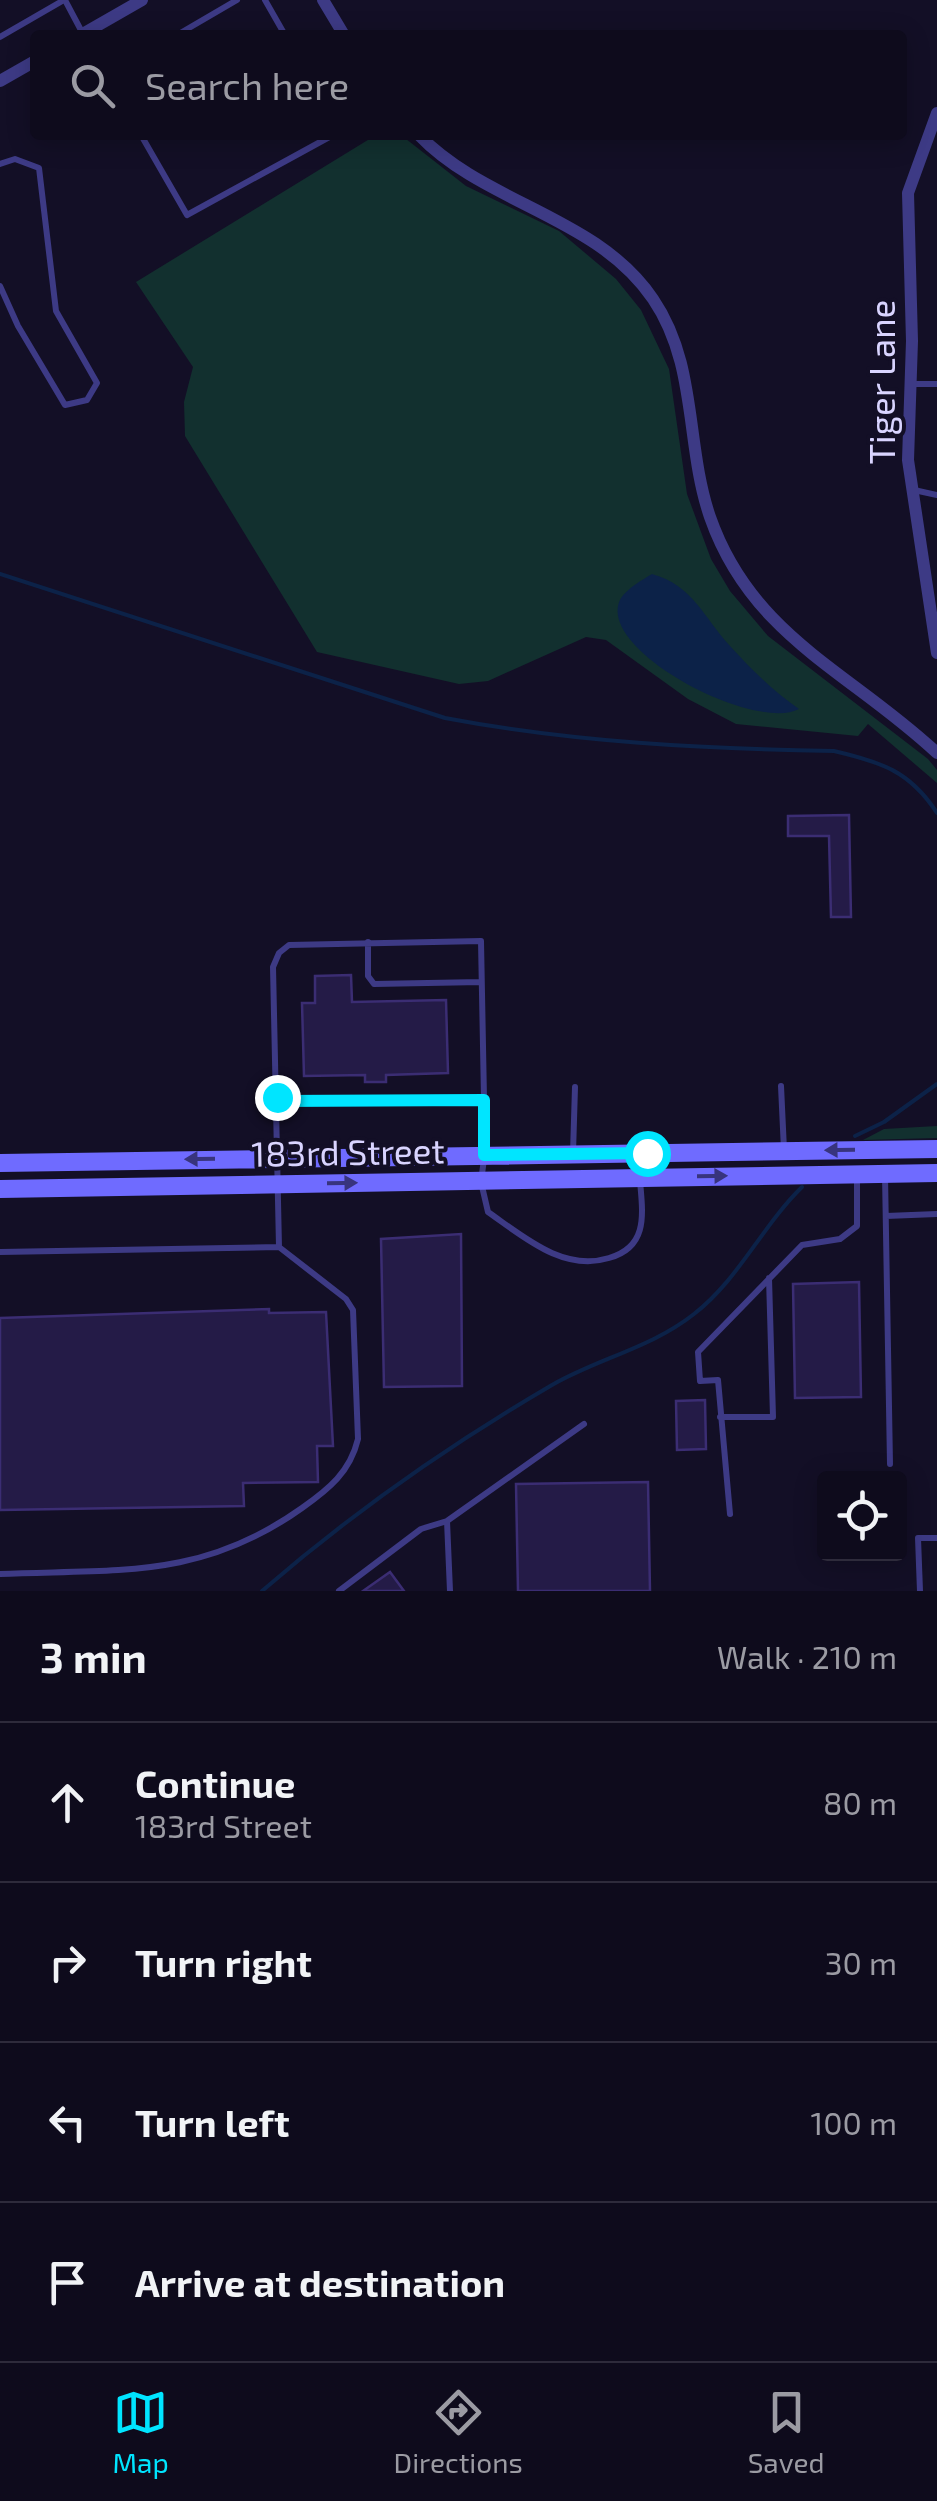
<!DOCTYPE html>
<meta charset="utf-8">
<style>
:root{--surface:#0e0b1c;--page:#171425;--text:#f1f3f6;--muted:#9b9ba3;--line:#2e2b3b;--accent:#00e5ff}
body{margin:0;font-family:"Exo 2",sans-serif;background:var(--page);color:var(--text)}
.controls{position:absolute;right:30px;bottom:30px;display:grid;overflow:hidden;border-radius:10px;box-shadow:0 5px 25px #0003}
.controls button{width:90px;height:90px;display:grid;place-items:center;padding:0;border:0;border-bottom:2px solid var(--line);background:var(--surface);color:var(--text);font:50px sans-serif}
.stop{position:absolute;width:30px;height:30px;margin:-22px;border:8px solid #00e5ff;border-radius:50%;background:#fff}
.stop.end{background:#00e5ff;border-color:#fff;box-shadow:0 2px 10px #0008}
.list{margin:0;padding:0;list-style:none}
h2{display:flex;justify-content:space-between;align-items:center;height:130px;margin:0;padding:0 40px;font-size:42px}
h2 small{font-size:32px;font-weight:400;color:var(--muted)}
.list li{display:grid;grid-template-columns:65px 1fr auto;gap:30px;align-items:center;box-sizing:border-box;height:160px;padding:0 40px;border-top:2px solid var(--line)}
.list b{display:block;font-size:38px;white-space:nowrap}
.list p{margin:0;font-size:32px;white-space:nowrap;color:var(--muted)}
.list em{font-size:32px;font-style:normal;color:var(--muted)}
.icon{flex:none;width:55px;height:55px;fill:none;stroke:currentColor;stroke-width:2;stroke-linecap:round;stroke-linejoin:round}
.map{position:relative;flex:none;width:937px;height:1591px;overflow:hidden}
.search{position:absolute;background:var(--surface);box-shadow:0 5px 25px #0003;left:30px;right:30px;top:30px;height:110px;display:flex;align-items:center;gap:25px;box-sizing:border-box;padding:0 35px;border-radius:10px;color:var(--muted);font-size:38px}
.sheet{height:770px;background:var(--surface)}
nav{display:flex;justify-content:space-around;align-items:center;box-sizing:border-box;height:140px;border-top:2px solid var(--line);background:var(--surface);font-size:28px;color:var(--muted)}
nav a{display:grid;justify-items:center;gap:5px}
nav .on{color:var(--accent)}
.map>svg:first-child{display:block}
</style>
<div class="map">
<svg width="937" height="1591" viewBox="0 0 937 1591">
<rect width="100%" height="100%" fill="#130f26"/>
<!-- green -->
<path fill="#12302f" d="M376,135h25l65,51 93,45 57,48 25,31 28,59 18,125 24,65 19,32 38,45 160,123 9,11v13l-69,-59 -10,12 -122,-12 -48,-25 -82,-59 -20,-3 -98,44 -29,3 -142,-32 -132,-216 -1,-34 9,-35 -57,-85z
M937,1126v12l-74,2 21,-11z"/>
<!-- water -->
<path fill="#0c2248" d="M652,574c42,12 51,43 78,72 21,23 44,46 69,63 -45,24 -207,-61 -178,-111 7,-10 21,-18 31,-24z"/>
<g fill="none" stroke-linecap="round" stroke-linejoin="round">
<!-- stream -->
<path stroke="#0c2248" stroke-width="4" d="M0,574l445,144c127,24 260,31 389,33 47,11 76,20 103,62
M855,1136l29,-14 53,-38
M262,1591c90,-78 187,-146 290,-206 47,-27 99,-37 142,-71 45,-35 68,-88 108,-127"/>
</g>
<!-- building -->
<path fill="#241b47" stroke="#3b2d73" stroke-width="2.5" d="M849,815l2,102h-20l-2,-81h-41v-20z
M351,975l1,27 94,-2 2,73 -62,2v7h-21v-7l-61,1 -2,-73h13v-27z
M461,1234l1,152 -78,1 -3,-148z
M859,1282l2,115 -66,1 -2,-114z
M269,1309v4l57,-1 7,134h-16l1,36 -75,1 1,23 -244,4v-192z
M705,1400l1,49 -29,1 -1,-49z
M648,1482l2,109h-132l-2,-107z
M390,1572l14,19h-41z"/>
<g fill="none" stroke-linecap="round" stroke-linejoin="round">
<!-- lane -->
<path stroke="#3d3a85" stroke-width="6" d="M65,0l18,34
M265,0l20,35
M177,35l60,-35
M0,37l64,-37
M141,135l46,80 146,-80
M0,164l15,-5 24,9 17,143 41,72 -10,17 -22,5 -47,-79 -18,-40
M912,384h25
M914,490l23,5
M368,942v34l6,8 107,-2
M781,1086l3,64
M277,1101l206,-1
M573,1153l2,-66
M885,1175l5,289
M886,1216l51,-2
M0,1252l279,-5
M720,1417h53l-4,-139
M730,1514l-12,-134 -18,1 -2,-29 104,-107 38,-6 17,-13v-51
M0,1574c118,-5 201,6 302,-66 27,-19 48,-36 56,-69l-5,-129 -7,-11 -67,-52 -6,-280 6,-14 10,-8 192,-4 4,210 -4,31 7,30c36,25 75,60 121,46 39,-11 34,-43 31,-77
M339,1591l82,-62 26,-8
M450,1591l-3,-70 137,-97
M920,1591l-2,-53h19"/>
<!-- street -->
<path stroke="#3d3a85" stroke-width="12" d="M323,0l21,35
M81,35l61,-35
M0,81l35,-20
M937,113l-29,80 4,148 -4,119 29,193
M419,135c66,69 178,81 234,164 45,66 32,145 57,218 42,120 141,155 227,236"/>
<!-- secondary -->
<path stroke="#6f6bff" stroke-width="18" d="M0,1163l937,-14
M0,1189l937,-16"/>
</g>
<!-- one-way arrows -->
<defs><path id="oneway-solid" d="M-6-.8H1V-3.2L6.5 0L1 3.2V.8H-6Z" transform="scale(2.5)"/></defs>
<g fill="#38347d">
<use href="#oneway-solid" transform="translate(840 1150) rotate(179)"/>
<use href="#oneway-solid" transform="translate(200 1159) rotate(179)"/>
<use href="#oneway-solid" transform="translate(712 1176) rotate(-1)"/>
<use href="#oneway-solid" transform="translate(342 1183) rotate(-1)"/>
</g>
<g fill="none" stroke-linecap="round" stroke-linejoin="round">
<!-- route -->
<path stroke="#00e5ff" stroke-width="12" d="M277,1097v4l207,-1v55l163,-2"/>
</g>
<g text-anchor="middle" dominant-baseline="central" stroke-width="8" stroke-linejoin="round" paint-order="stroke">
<!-- street labels -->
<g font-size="35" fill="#d9d4ff" stroke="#130f26">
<text transform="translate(881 382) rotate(-90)">Tiger Lane</text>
<text transform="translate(348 1151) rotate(-1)">183rd Street</text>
</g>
</g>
</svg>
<div class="controls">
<button><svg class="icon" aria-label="locate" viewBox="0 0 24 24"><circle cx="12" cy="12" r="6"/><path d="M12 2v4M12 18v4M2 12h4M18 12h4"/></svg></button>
</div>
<div class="stop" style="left:647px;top:1153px"></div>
<div class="stop end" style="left:277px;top:1097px"></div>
<div class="search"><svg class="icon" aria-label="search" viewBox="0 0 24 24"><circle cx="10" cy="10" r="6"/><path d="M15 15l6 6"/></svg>Search here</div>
</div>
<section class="sheet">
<h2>3 min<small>Walk · 210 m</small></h2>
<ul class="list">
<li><svg class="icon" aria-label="ahead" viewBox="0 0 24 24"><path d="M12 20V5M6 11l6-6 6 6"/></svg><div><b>Continue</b><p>183rd Street</p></div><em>80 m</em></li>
<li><svg class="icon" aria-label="right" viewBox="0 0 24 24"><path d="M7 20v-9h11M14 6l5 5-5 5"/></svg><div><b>Turn right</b></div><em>30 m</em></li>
<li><svg class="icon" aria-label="left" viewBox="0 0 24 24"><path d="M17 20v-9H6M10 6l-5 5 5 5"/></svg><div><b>Turn left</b></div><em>100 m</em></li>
<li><svg class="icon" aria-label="arrive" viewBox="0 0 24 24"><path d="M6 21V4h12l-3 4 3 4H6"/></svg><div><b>Arrive at destination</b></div></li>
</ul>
</section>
<nav>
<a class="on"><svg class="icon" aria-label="map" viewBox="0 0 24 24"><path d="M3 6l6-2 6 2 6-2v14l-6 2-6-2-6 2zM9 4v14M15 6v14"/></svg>Map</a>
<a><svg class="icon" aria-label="directions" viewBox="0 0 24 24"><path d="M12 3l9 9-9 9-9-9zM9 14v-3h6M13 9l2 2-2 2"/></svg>Directions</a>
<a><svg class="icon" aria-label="saved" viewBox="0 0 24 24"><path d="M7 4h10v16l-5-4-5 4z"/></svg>Saved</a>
</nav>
